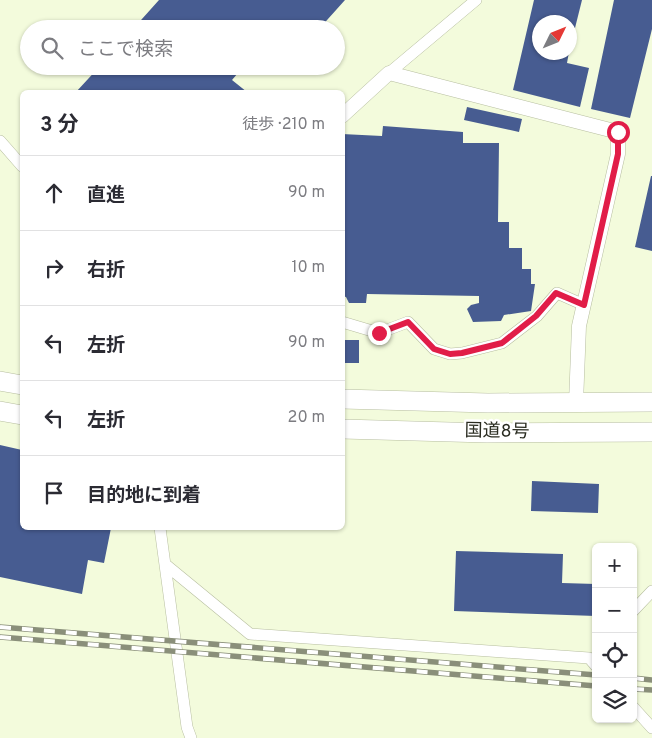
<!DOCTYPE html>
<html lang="ja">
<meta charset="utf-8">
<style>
:root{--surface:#fff;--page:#f2f2f3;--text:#2b2b33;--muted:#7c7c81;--line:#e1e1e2}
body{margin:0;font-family:Overpass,"Noto Sans JP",sans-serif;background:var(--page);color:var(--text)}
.controls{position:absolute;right:15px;bottom:15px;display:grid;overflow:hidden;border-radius:8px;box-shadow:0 1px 4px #0004}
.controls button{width:45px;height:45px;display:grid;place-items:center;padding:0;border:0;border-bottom:1px solid var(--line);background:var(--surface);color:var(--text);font:25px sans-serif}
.compass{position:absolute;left:532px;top:15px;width:45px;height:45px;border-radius:50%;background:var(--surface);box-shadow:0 1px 4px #0004;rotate:47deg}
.stop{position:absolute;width:15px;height:15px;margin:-11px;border:4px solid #e11d48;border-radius:50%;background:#fff}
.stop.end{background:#e11d48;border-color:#fff;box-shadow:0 1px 5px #0008}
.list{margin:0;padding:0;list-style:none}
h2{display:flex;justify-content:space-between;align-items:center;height:65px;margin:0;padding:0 20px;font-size:21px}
h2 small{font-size:16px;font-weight:400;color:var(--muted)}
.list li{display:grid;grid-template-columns:32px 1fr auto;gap:15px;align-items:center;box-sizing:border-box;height:75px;padding:0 20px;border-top:1px solid var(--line)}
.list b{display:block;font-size:19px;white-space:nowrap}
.list em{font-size:16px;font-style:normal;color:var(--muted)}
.icon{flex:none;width:28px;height:28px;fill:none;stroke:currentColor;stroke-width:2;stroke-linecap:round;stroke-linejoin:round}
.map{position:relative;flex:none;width:652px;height:738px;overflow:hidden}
.search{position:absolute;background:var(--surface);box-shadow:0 1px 4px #0004;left:20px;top:20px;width:325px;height:55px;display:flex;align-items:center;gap:12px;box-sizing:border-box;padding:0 18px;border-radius:28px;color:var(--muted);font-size:19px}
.panel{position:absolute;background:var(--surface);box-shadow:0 1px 4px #0004;left:20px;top:90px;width:325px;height:440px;border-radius:8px}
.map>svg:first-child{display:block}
</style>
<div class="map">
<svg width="652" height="738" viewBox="0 0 652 738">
<rect width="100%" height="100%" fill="#f3fbdc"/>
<!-- building -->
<path fill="#475c91" d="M159,0h186l-26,29h-27l-8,-8 -7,8h-144z
M534,0h48l-12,48v-26h-30v30h29l-2,11 22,5 -9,39 -67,-17z
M614,0h38v29l-22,89 -39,-9z
M100,66h144l-12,14 15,12h-171z
M467,107l55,12 -3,13 -55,-12z
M383,126l80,6v11h36l-1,79h11v26h13v21h9v15h4l-4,27 -27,4 -3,6 -28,1 -6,-13 4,-4 8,-2v-7l-112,-2 -1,9h-17l-3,-6 -4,-1v-162l40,2z
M651,176h1v75l-17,-4z
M342,340h17v23h-17z
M0,445l22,5v78h89l-7,35 -16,-3 -6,34 -82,-17z
M532,481l67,3 -1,29 -67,-2z
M456,551l107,3 -1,29 34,1v32l-142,-5z"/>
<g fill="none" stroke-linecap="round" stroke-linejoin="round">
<defs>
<path id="minor" d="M389,73l87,-73
M0,141l22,25
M342,322l37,11 29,-11 26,27 16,5 12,-1 40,-10 35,-27 20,-23 27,12
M160,528l27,199 4,11
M166,565l84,69 339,24 7,8
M633,611l19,-20
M633,707l19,21"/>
<path id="tertiary" d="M342,116l47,-43 229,59v22l-39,172 -3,77"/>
<path id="trunk" d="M0,381l22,4
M342,399l146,4 164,-1
M0,411l22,4
M342,429l145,4 165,-1"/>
</defs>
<!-- minor casing -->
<use href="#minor" stroke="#b7bea0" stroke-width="12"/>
<!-- tertiary casing -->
<use href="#tertiary" stroke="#b7bea0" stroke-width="15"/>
<!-- trunk casing -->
<use href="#trunk" stroke="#b7bea0" stroke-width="20"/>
<!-- minor -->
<use href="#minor" stroke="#fff" stroke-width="11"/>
<!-- tertiary -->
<use href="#tertiary" stroke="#fff" stroke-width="14"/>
<!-- trunk -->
<use href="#trunk" stroke="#fff" stroke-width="19"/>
<defs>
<path id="rail" d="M0,627l596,48
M0,637l596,49
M633,678l19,2
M633,689l19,1"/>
</defs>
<!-- rail casing -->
<use href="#rail" stroke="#8a8f7a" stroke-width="5.5"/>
<!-- rail -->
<use href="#rail" stroke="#fff" stroke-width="4" stroke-dasharray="11" stroke-linecap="butt"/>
</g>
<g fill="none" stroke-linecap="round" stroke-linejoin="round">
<!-- route -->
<path stroke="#e11d48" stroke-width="6" d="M379,333l29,-11 26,27 16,5 12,-1 40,-10 34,-27 20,-23 28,12 34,-151v-22"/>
</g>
<g text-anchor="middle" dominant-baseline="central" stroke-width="5" stroke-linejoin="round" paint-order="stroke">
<!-- street labels -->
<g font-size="18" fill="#2a2c21" stroke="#fff">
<text transform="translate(497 432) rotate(1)">国道8号</text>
</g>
</g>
</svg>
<div class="controls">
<button>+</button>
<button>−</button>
<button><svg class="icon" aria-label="locate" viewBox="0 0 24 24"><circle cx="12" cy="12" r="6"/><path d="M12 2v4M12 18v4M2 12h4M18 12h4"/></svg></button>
<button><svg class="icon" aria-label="layers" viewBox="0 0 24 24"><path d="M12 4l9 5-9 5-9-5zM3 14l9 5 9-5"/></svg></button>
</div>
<svg class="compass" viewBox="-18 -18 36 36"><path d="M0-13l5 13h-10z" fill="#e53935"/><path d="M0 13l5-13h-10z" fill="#7c7c81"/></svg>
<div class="stop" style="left:618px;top:132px"></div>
<div class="stop end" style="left:379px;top:333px"></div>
<div class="search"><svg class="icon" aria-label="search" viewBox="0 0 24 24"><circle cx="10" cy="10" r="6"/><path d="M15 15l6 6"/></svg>ここで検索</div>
<section class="panel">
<h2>3 分<small>徒歩 · 210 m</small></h2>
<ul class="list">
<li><svg class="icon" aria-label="ahead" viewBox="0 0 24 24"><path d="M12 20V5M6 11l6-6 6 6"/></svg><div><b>直進</b></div><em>90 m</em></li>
<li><svg class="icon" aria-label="right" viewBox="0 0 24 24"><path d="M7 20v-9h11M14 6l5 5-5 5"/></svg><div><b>右折</b></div><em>10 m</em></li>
<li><svg class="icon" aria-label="left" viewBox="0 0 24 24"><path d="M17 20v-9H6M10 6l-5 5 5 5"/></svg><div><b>左折</b></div><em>90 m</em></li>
<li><svg class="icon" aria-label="left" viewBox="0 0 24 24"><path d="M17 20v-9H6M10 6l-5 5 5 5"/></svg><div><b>左折</b></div><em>20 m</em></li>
<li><svg class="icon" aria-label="arrive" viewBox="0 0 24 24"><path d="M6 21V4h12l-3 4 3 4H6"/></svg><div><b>目的地に到着</b></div></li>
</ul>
</section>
</div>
